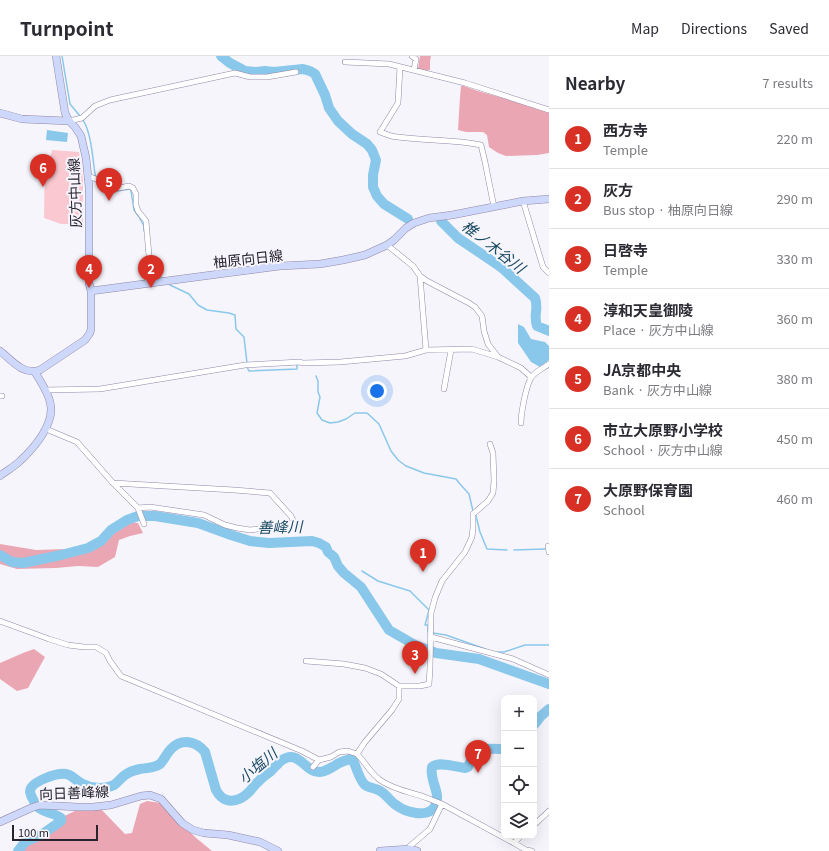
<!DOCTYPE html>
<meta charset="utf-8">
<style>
:root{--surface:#fff;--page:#f2f2f3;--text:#2b2b33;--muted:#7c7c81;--line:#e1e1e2;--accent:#d93025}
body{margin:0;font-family:Georgia,"Noto Sans JP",serif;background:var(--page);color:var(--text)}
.controls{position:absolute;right:12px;bottom:12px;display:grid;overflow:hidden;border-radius:8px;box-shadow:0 4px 16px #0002}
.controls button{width:36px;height:36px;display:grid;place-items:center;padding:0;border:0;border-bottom:1px solid var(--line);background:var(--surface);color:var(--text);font:20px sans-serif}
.scale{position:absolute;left:12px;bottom:10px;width:86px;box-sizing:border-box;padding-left:4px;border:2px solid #27232f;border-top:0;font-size:11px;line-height:14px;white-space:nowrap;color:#27232f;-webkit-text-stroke:3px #f7f5fc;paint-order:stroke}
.you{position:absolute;left:377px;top:335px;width:14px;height:14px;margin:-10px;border:3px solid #fff;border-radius:50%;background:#1a73e8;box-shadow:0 0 0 6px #1a73e833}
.badge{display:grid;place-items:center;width:26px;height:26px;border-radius:50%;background:var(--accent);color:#fff;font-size:13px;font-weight:700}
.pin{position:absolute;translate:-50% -33px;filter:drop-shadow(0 1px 2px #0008)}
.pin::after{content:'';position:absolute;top:21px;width:14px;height:12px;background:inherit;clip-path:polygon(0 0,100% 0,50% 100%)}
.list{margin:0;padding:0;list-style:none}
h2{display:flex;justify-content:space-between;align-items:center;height:52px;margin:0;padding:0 16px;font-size:17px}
h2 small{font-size:13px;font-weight:400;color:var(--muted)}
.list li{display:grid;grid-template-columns:26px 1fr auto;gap:12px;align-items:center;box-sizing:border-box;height:60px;padding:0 16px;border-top:1px solid var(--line)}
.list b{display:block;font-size:15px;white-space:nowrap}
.list p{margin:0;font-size:13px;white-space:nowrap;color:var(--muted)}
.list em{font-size:13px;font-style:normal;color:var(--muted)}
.icon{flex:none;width:22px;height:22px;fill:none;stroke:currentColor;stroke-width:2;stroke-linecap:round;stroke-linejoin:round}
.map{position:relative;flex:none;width:549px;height:795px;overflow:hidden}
header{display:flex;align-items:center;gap:24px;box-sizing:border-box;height:56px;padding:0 20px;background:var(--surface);border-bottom:1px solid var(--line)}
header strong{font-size:19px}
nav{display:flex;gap:22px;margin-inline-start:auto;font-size:14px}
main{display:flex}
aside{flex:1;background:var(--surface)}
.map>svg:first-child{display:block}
</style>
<header>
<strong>Turnpoint</strong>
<nav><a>Map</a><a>Directions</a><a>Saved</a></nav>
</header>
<main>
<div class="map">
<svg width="549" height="795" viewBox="0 0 549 795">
<rect width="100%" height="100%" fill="#f7f5fc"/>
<!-- green -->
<path fill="#f9c8d0" d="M52,94l27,2 4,27v45h-22l-17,-6 1,-62 6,-1z"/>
<!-- forest -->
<path fill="#eaa7b3" d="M420,0h11l-1,5v9c-4,1 -9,0 -12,-2z
M461,30h3l14,5 71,20v42l-12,2 -31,1 -8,-3 -9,-6 -2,-12 -4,-3h-17l-8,-2 2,-33z
M129,466l9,1 5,10 -13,3 -11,4 -4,17 -17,10 -20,-1 -22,2 -39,1 -17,-5v-20l36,6 31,-1 19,2 24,-15z
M34,593l11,8 -17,31 -11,3 -17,-12v-16l23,-10z
M147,745l14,2 34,34 17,14h-193l37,-31 19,-9 25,-3 25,26 7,-1 8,-29z"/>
<!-- water -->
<path fill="#8ac8eb" d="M47,74l21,3 -1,9 -21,-2z
M518,268l6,3 7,12 14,3 4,4v14l-9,7 -9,-5 -13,-19z"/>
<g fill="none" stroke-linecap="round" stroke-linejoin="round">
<!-- stream -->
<path stroke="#8ac8eb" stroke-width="1.5" d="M62,0l8,48 10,12
M82,63c9,10 11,42 13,55l1,3
M96,125l2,3 19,7 13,-2 1,2 3,19 5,7 5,9v5
M147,202l-2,12 2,1
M150,216l11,5
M170,229l19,9 9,11 9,5 22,3 6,2 1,14 8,8 3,26
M247,311l2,4 48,-2v-4
M316,320l2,5v11l2,5 -3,16 5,7 8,3 8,-1 8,-3 9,-6h12l12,11 12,27 7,9 8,6 18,7 32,6 4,5 9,10 4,17 3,5 4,16 7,17 20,1
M514,494l31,-1
M362,515l16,10 32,10 19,19 -4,15h3v7
M433,577l13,2 42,15
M498,596h6l21,-7h24"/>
<!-- river -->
<path stroke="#8ac8eb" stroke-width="10" d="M221,0l9,7 15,8 11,1 9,-1 9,1 29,-3 7,2 5,3 10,21 4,13 9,13 14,13 15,10 5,6 4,10 -3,15v12l4,9 7,8 24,15
M441,165l17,17 43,29 34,31c4,11 -2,17 2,28l12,5
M0,499l12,7 11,1 38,-8 27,-7 13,-7 10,-11 16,-10 11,-4h17l43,7 33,12 19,6 19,2 43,-2 7,2 7,4 2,5 6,5 4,9 6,7 17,14 28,43 26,15 21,8 43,6 70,25
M534,669l7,-9 8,-7
M18,795l7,-9 16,-7 20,-14v-3c-6,-5 -16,-5 -22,-10 -3,-3 -8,-11 -9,-16 0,-11 27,-19 36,-18 6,1 9,6 15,9 9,5 23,7 33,2 4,-3 7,-7 11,-10 4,-3 10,-5 15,-6 6,-1 15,-1 20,-5 4,-4 7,-11 11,-15 11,-11 25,-8 34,3l11,38c8,15 22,13 33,2 3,-3 6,-8 10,-11 3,-4 8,-7 12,-10 3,-3 7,-8 11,-11 17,-11 23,12 37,12 7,0 11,-4 17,-7 4,-3 9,-4 14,-6l3,1c3,7 7,21 12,25 4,3 11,3 15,6 6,3 10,10 16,14 9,7 32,14 39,1 7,-12 -6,-26 -3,-39 8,-6 23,0 33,1l3,-1c2,-4 3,-8 6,-12 6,-8 21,-6 30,-6"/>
<defs>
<path id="street" d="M412,0l4,3 -2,11
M345,6l44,2 76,19 84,27
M400,11l-2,36 -18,29c6,2 12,5 18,5 27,4 56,2 83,8l4,17 9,45
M69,65l13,-3 13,-12 15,-6 125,-27 15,4h17l29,-5
M88,120l31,12 10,-2 4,2 3,6v11l2,6 8,10 1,12 3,33 -3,18
M523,145l20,66 6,6
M387,189l26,21 7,10 7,5 42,22 6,4 7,9 2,15 4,13 10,13
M420,220l6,74
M444,333l7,-39
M45,334l55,-1 145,-24 55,-3 3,1 37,-1 65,-6 21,-6 46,-1 26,8 23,11 10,9
M0,340h2
M521,367c0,-10 5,-37 10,-45 3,-6 13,-10 18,-14
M46,373l31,13 36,41 25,25 6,16
M113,427l121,7 36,3 21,23 3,6 -14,4 -30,4 -13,-2 -12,-3 -21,-10 -54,-8 -12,1
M548,490l1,6
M0,565l49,18 19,6 16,2h12l10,6 4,8 11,15 181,75 17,9
M431,581l82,22 36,16
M306,605l38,3 21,4 16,6 18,12h21l9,-2 1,-16 1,-55 4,-15 7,-17 23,-29 7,-15 1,-9v-14l15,-13 5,-8 1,-12 -1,-28 -3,-9
M399,630v13l-7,11 -27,32 -8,12c9,9 13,19 23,26 14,10 31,12 47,18 5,2 10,4 15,6
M313,711l6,-7 12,-3 8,-5 9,-1 9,3
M534,769l15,-14
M514,787l7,-7
M409,793l1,-3 20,-17 12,-25 72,39 12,7 6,1"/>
<path id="secondary" d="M0,57l22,6 47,2
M91,235l143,-19 46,-6 40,-2 23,-4 22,-5 22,-10 7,-5 12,-12 8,-5 15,-5 23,-3 71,-14 26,-2
M0,295c12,9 23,25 40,19l45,-30 5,-7 1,-4v-38l-2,-8v-96l-3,-29 -5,-22 -6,-9 -6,-6 -4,-8 -9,-57
M0,420c6,-5 14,-9 20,-15 14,-13 36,-38 30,-59 -2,-10 -10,-21 -15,-30
M0,766l31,-14 9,-3 38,2h15l18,-2 30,-9 9,-1 11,4 21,24 11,7 11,3 24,2 32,7 18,9
M380,795l29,-2 8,2"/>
</defs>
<!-- street casing -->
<use href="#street" stroke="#9287a6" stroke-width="6"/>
<!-- secondary casing -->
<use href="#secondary" stroke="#9287a6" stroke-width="8"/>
<!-- street -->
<use href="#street" stroke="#fff" stroke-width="5"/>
<!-- secondary -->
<use href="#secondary" stroke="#cdd8fa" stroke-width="7"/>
</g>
<g text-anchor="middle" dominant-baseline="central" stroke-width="4" stroke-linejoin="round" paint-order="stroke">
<!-- street labels -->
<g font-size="14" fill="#27232f" stroke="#f7f5fc">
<text transform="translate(74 137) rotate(-92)">灰方中山線</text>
<text transform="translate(248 202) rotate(-6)">柚原向日線</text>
<text transform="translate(74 736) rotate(-2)">向日善峰線</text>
</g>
<!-- water labels -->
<g font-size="15" font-style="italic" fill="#1a4b63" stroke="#f7f5fc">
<text transform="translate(494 190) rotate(38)">椎ノ木谷川</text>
<text transform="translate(280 470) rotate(-1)">善峰川</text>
<text transform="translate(257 709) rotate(-40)">小塩川</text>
</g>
</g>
</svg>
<div class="controls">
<button>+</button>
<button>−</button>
<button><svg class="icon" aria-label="locate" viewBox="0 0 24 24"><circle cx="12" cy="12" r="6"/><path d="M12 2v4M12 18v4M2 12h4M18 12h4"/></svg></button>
<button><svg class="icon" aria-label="layers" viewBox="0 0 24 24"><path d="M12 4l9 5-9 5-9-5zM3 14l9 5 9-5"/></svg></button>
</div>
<div class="scale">100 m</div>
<div class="you"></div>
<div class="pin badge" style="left:423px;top:516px">1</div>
<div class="pin badge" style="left:151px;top:232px">2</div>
<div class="pin badge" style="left:415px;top:618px">3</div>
<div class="pin badge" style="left:89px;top:232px">4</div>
<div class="pin badge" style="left:109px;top:145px">5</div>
<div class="pin badge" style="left:43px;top:131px">6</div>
<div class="pin badge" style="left:478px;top:717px">7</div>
</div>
<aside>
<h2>Nearby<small>7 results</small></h2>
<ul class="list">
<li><span class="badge">1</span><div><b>西方寺</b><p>Temple</p></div><em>220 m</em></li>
<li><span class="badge">2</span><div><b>灰方</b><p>Bus stop · 柚原向日線</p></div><em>290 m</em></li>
<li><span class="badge">3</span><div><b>日啓寺</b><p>Temple</p></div><em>330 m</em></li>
<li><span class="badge">4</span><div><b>淳和天皇御陵</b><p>Place · 灰方中山線</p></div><em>360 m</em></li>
<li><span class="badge">5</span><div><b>JA京都中央</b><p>Bank · 灰方中山線</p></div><em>380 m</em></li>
<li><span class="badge">6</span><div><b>市立大原野小学校</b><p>School · 灰方中山線</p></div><em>450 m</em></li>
<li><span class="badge">7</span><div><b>大原野保育園</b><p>School</p></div><em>460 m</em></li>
</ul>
</aside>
</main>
